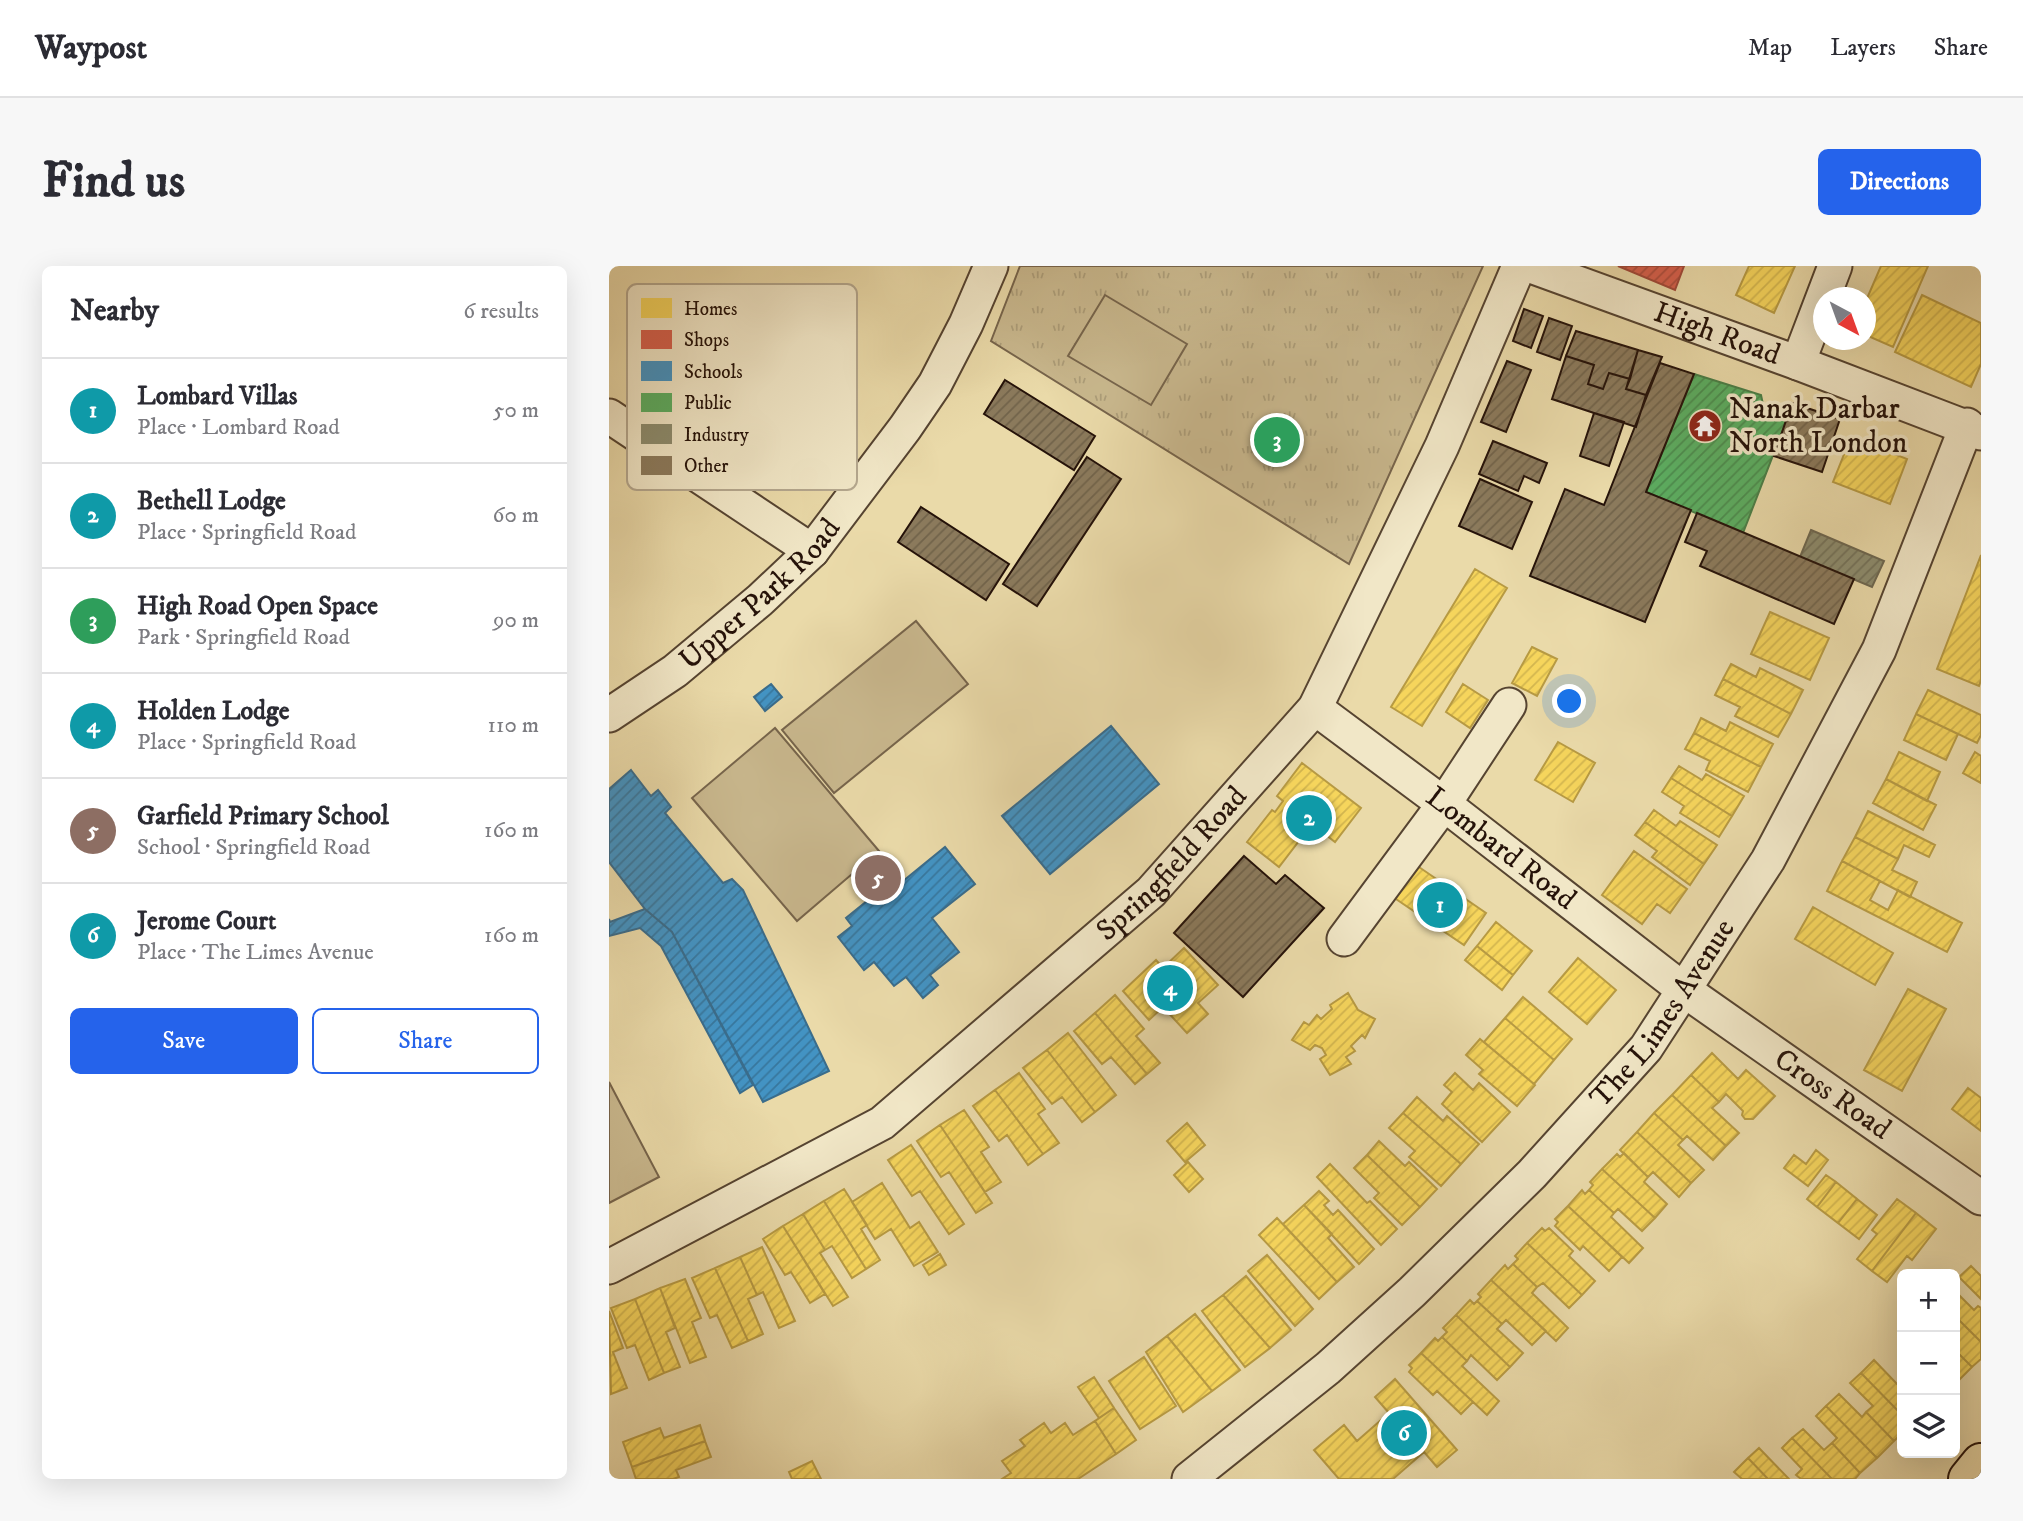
<!DOCTYPE html>
<meta charset="utf-8">
<style>
:root{--surface:#fff;--page:#f7f7f7;--text:#2b2b33;--muted:#7c7c81;--line:#e1e1e2;--accent:#2563eb}
body{margin:0;font-family:"IM FELL DW Pica",serif;background:var(--page);color:var(--text)}
.controls{position:absolute;right:21px;bottom:21px;display:grid;overflow:hidden;border-radius:10px;box-shadow:0 7px 28px #0002}
.controls button{width:63px;height:63px;display:grid;place-items:center;padding:0;border:0;border-bottom:2px solid var(--line);background:var(--surface);color:var(--text);font:35px sans-serif}
.compass{position:absolute;left:1204px;top:21px;width:63px;height:63px;border-radius:50%;background:var(--surface);box-shadow:0 7px 28px #0002;rotate:139deg}
.you{position:absolute;left:961px;top:436px;width:24px;height:24px;margin:-18px;border:5px solid #fff;border-radius:50%;background:#1a73e8;box-shadow:0 0 0 10px #1a73e833}
.badge{display:grid;place-items:center;width:46px;height:46px;border-radius:50%;background:var(--accent);color:#fff;font-size:23px;font-weight:700}
.pin{position:absolute;translate:-50% -50%;border:4px solid #fff;box-shadow:0 2px 7px #0006}
.list{margin:0;padding:0;list-style:none}
h2{display:flex;justify-content:space-between;align-items:center;height:91px;margin:0;padding:0 28px;font-size:30px}
h2 small{font-size:23px;font-weight:400;color:var(--muted)}
.list li{display:grid;grid-template-columns:46px 1fr auto;gap:21px;align-items:center;box-sizing:border-box;height:105px;padding:0 28px;border-top:2px solid var(--line)}
.list b{display:block;font-size:26px;white-space:nowrap}
.list p{margin:0;font-size:23px;white-space:nowrap;color:var(--muted)}
.list em{font-size:23px;font-style:normal;color:var(--muted)}
.actions{display:flex;gap:14px;padding:21px 28px}
.actions a{flex:1;padding:16px 0;border:2px solid var(--accent);border-radius:10px;text-align:center;font-size:24px;color:var(--accent)}
.actions .main{background:var(--accent);color:#fff}
.icon{flex:none;width:38px;height:38px;fill:none;stroke:currentColor;stroke-width:2;stroke-linecap:round;stroke-linejoin:round}
.map{position:relative;flex:none;width:1372px;height:1213px;overflow:hidden;border-radius:10px}
header{display:flex;align-items:center;gap:42px;box-sizing:border-box;height:98px;padding:0 35px;background:var(--surface);border-bottom:2px solid var(--line)}
header strong{font-size:33px}
nav{display:flex;gap:38px;margin-inline-start:auto;font-size:24px}
.intro{display:flex;align-items:center;justify-content:space-between;box-sizing:border-box;height:168px;padding:0 42px}
h1{margin:0;font-size:49px}
.button{padding:18px 32px;border-radius:10px;background:var(--accent);color:#fff;font-size:24px;font-weight:700}
main{display:flex;gap:42px;padding:0 42px}
aside{flex:1;background:var(--surface);border-radius:10px;box-shadow:0 7px 28px #0002}
.map>svg:first-child{display:block}
</style>
<header>
<strong>Waypost</strong>
<nav><a>Map</a><a>Layers</a><a>Share</a></nav>
</header>
<div class="intro"><h1>Find us</h1><a class="button">Directions</a></div>
<main>
<aside>
<h2>Nearby<small>6 results</small></h2>
<ul class="list">
<li><span class="badge" style="background:#0f9aa8">1</span><div><b>Lombard Villas</b><p>Place · Lombard Road</p></div><em>50 m</em></li>
<li><span class="badge" style="background:#0f9aa8">2</span><div><b>Bethell Lodge</b><p>Place · Springfield Road</p></div><em>60 m</em></li>
<li><span class="badge" style="background:#2e9e5b">3</span><div><b>High Road Open Space</b><p>Park · Springfield Road</p></div><em>90 m</em></li>
<li><span class="badge" style="background:#0f9aa8">4</span><div><b>Holden Lodge</b><p>Place · Springfield Road</p></div><em>110 m</em></li>
<li><span class="badge" style="background:#8d6e63">5</span><div><b>Garfield Primary School</b><p>School · Springfield Road</p></div><em>160 m</em></li>
<li><span class="badge" style="background:#0f9aa8">6</span><div><b>Jerome Court</b><p>Place · The Limes Avenue</p></div><em>160 m</em></li>
</ul>
<div class="actions"><a class="main">Save</a><a>Share</a></div>
</aside>
<div class="map">
<svg width="1372" height="1213" viewBox="0 0 1372 1213">
<defs>
<pattern id="park-tufts" width="24" height="20" patternUnits="userSpaceOnUse" patternTransform="scale(1.75)"><rect width="24" height="20" fill="#c9b88e"/><path d="M3 7l-1-3M5 7V3M7 7l1-3M15 17l-1-3M17 17v-4M19 17l1-3" fill="none" stroke="#ac9d79"/></pattern>
<pattern id="homes-hatch" width="6" height="6" patternUnits="userSpaceOnUse" patternTransform="scale(1.75)"><rect width="6" height="6" fill="#f6d55c"/><path d="M-1 1l2-2M0 6l6-6M5 7l2-2" fill="none" stroke="#d3b64f"/></pattern>
<pattern id="shops-hatch" width="6" height="6" patternUnits="userSpaceOnUse" patternTransform="scale(1.75)"><rect width="6" height="6" fill="#d6604d"/><path d="M-1 1l2-2M0 6l6-6M5 7l2-2" fill="none" stroke="#ad4e3e"/></pattern>
<pattern id="schools-hatch" width="6" height="6" patternUnits="userSpaceOnUse" patternTransform="scale(1.75)"><rect width="6" height="6" fill="#4393c3"/><path d="M-1 1l2-2M0 6l6-6M5 7l2-2" fill="none" stroke="#38779d"/></pattern>
<pattern id="public-hatch" width="6" height="6" patternUnits="userSpaceOnUse" patternTransform="scale(1.75)"><rect width="6" height="6" fill="#5aae61"/><path d="M-1 1l2-2M0 6l6-6M5 7l2-2" fill="none" stroke="#4a8c4e"/></pattern>
<pattern id="industry-hatch" width="6" height="6" patternUnits="userSpaceOnUse" patternTransform="scale(1.75)"><rect width="6" height="6" fill="#8c8c6e"/><path d="M-1 1l2-2M0 6l6-6M5 7l2-2" fill="none" stroke="#727159"/></pattern>
<pattern id="building-hatch" width="6" height="6" patternUnits="userSpaceOnUse" patternTransform="scale(1.75)"><rect width="6" height="6" fill="#8b7a5c"/><path d="M-1 1l2-2M0 6l6-6M5 7l2-2" fill="none" stroke="#71634a"/></pattern>
</defs>
<rect width="100%" height="100%" fill="#eadaa9"/>
<filter id="stains"><feTurbulence type="fractalNoise" baseFrequency=".00286" numOctaves="4"/><feColorMatrix values="0 0 0 0 .2 0 0 0 0 .09 0 0 0 0 .02 0 0 0 .5 -.17"/></filter>
<radialGradient id="worn" r=".72"><stop offset=".6" stop-color="#630" stop-opacity="0"/><stop offset="1" stop-color="#630" stop-opacity=".3"/></radialGradient>
<!-- park -->
<path fill="url(#park-tufts)" stroke="#77654c" stroke-width="2" d="M411,0h463l-134,298 -358,-223z"/>
<!-- pitch -->
<path fill="#c9b88e" stroke="#77654c" stroke-width="2" d="M496,29l82,49 -36,61 -83,-49z
M307,355l52,63 -134,109 -52,-63z
M166,462l104,123 -82,70 -105,-123z
M0,816l50,95 -50,26z"/>
<!-- homes -->
<path fill="url(#homes-hatch)" stroke="#b79a43" stroke-width="2" d="M1140,0h46l-21,47 -38,-18z
M1272,0h47l-35,81 -25,-11 4,-9 -7,-3v-21z
M1313,29l59,28v41l-10,23 -76,-35z
M1242,171l56,22 -17,45 -57,-22z
M1372,289v125l-2,6 -42,-17z
M866,303l32,19 -85,138 -31,-19z
M1161,346l59,26 -19,42 -59,-26z
M923,381l25,12 -20,37 -25,-13z
M1122,398l25,13 4,-9 43,22 -12,24 -68,-35z
M1114,413l68,35 -13,23 -43,-21 5,-9 -25,-12z
M854,418l25,16 -18,28 -24,-16z
M1319,424l53,25v20l-4,8 -61,-29z
M1307,448l42,20 -12,26 -42,-20z
M1092,452l25,13 4,-9 43,22 -12,23 -67,-34z
M1085,467l67,34 -13,25 -42,-22 4,-9 -25,-12z
M949,476l37,21 -22,39 -38,-22z
M1290,486l41,20 -13,29 -41,-22z
M1366,486l6,4v27l-18,-10z
M693,497l59,45 -26,34 -23,-18 -33,43 -32,-25 25,-32 3,2 8,-11 -6,-5z
M1070,500l23,14 4,-6 38,22 -12,20 -61,-38z
M1062,512l61,38 -13,21 -39,-24 4,-7 -22,-14z
M1277,513l50,26 -13,25 -50,-27z
M1045,544l22,16 4,-5 37,24 -13,19 -59,-42z
M1259,545l67,34 -6,12 -25,-12 -6,14 -43,-22z
M1036,556l59,42 -14,21 -38,-28 5,-6 -22,-16z
M1246,571l43,22 -6,11 25,12 -7,15 -68,-36z
M1025,585l53,38 -17,24 -13,-9 -15,20 -40,-29z
M1233,595l38,20 -10,19 18,10 10,-20 64,33 -15,29 -120,-61z
M807,599l70,48 -22,32 -71,-48z
M1204,641l80,46 -18,32 -80,-46z
M887,656l36,29 -19,24 -36,-29z
M868,680l36,29 -11,15 -37,-30z
M575,682l34,37 -20,18 10,11 -21,19 -24,-26 -14,13 -26,-29 33,-31 7,8z
M969,692l38,32 -29,34 -38,-32z
M1299,723l38,20 -44,82 -38,-21z
M739,727l10,17 17,9 -10,19 -3,-3 -11,11 4,5 -9,6 5,7 -21,11 -10,-16 6,-4 -4,-7 -7,-3 -5,5 -18,-10 12,-18 5,3 8,-10 4,4 11,-10 -2,-4z
M506,729l29,34 -8,7 24,27 -13,11 -52,-61z
M914,731l49,42 -18,21 -49,-42z
M486,747l52,61 -12,10 -24,-27 -9,7 -28,-33z
M896,752l49,42 -20,24 -50,-42z
M459,767l48,62 -21,17 -48,-62z
M871,773l55,46 -18,21 -38,-32 4,-4 -17,-15z
M438,784l48,62 -13,10 -20,-25 -10,7 -29,-36z
M1103,787l26,26 8,-9 29,26 -22,23h-8l-3,-4 1,-4 -17,-17 -7,8 -28,-27z
M410,807l26,36 -7,5 21,29 -16,11 -48,-64z
M846,807l18,17 6,-7 31,29 -28,30 -40,-38 10,-12 -8,-7z
M1082,809l28,27 -7,6 27,25 -13,13 -54,-51z
M1359,822l13,10v33l-29,-22z
M386,824l48,64 -15,11 -21,-30 -8,6 -26,-35z
M1063,829l54,51 -13,14 -26,-24 -4,4 -29,-27z
M808,831l26,24 4,-5 32,28 -18,20 -58,-51z
M355,844l25,37 -8,5 20,30 -16,10 -45,-67z
M794,847l58,51 -20,22 -32,-29 6,-6 -26,-23z
M1045,847l29,27 -5,5 26,25 -13,13 -54,-51z
M578,857l18,22 -20,17 -18,-21z
M331,859l52,78 -16,10 -27,-41 -8,5 -24,-36z
M1028,866l54,51 -12,14 -26,-25 -5,5 -28,-27z
M770,875l26,25 4,-4 28,27 -17,18 -53,-52z
M302,879l53,79 -15,10 -29,-43 -8,5 -24,-36z
M1207,884l12,10 -20,26 -24,-18 10,-13 12,9z
M1015,887l24,24 -4,5 23,22 -12,14 -53,-49 15,-15 3,3z
M758,889l53,52 -18,18 -28,-27 5,-5 -25,-25z
M579,896l15,17 -14,13 -15,-17z
M721,898l37,39 3,-2 27,28 -16,16 -64,-68z
M993,903l53,49 -13,13 -24,-22 -4,4 -25,-23 4,-5 -3,-3z
M1217,909l10,7 -19,25 -10,-8z
M1227,916l21,17 -19,24 -21,-16z
M273,917l28,45 9,-6 19,30 -24,14 -23,-37 -16,10 -23,-37z
M235,923l23,36 -6,4 19,31 -14,9 -42,-68z
M973,924l3,4 4,-4 25,23 -3,4 32,31 -14,15 -61,-57z
M710,925l10,10 -5,4 9,10 5,-5 36,39 -15,15 -55,-59z
M1248,933l20,16 -18,24 -21,-16z
M1288,933l19,14 -44,58 -15,-12 20,-25 -5,-4z
M215,935l42,68 -14,9 -20,-32 -7,4 -22,-36z
M695,939l28,29 -4,4 26,29 -17,15 -54,-58z
M959,940l54,51 -13,14 -26,-25 -3,4 -25,-24 3,-4 -3,-3z
M1307,947l20,16 -24,31 -5,-4 -20,26 -15,-11z
M194,948l22,36 -5,3 28,44 -15,9 -50,-80z
M668,952l60,64 -18,17 -60,-64z
M174,960l42,68 -15,9 -19,-31 -6,3 -22,-36z
M933,962l3,3 4,-3 24,23 -4,5 26,25 -13,14 -55,-52z
M918,977l55,52 -13,13 -26,-25 -6,4 -24,-23 5,-5 -3,-3z
M153,981l33,74 -16,7 -16,-36 -6,3 -17,-38z
M331,988l6,11 -17,10 -6,-10z
M658,989l46,54 -18,17 -47,-55z
M131,991l17,38 -9,4 15,35 -15,7 -33,-73z
M904,998l24,23 -5,6 36,35 -12,13 -65,-61 14,-15 3,4z
M1362,1000l10,10v23l-22,-22z
M106,1002l33,73 -16,7 -15,-33 -7,3 -18,-40z
M637,1010l45,54 -21,18 -47,-53z
M76,1013l16,39 -9,4 14,35 -16,6 -30,-75z
M882,1014l55,51 -14,14 -26,-25 -4,4 -25,-23 4,-4 -3,-3z
M51,1022l15,40 -9,4 14,35 -16,6 -29,-74z
M1346,1025l19,19 4,-4 3,2v34l-26,-26z
M614,1029l47,53 -25,19 -43,-56z
M26,1033l29,74 -15,7 -14,-35 -8,3 -16,-40z
M861,1034l4,4 3,-3 25,23 -5,5 26,24 -13,14 -54,-52z
M0,1045l14,37 -10,4 14,36 -16,6z
M586,1048l45,56 -28,21 -45,-55z
M847,1049l54,52 -13,13 -26,-25 -4,6 -25,-24 5,-5 -4,-4z
M1346,1050l26,26v17l-9,8 -17,-17z
M558,1070l45,55 -29,21 -37,-60z
M833,1071l25,24 -5,5 37,35 -12,14 -66,-62 14,-15 3,3z
M1346,1084l17,17 -17,17z
M812,1087l52,49 -12,12 -24,-23 -4,4 -24,-23 3,-4 -3,-3z
M535,1091l32,49 -36,23 -31,-48z
M1265,1094l23,24 5,-3v34l-41,-42z
M1252,1107l41,42v18l-8,8 -28,-29 7,-6 -23,-23z
M485,1111l20,31 -15,10 -21,-31z
M786,1113l62,71 -20,17 -13,-15 -31,27h-54l-25,-29 30,-25 13,16 32,-28 -14,-16z
M1230,1128l23,23 4,-5 28,29 -17,17 -51,-52z
M1217,1140l51,52 -17,15 -28,-30 5,-5 -21,-22z
M505,1142l22,32 -20,14 -21,-33z
M486,1155l21,33 -38,25h-76l9,-6 -9,-12 23,-15 -5,-6 24,-17 7,10 14,-10 8,12z
M91,1159l5,16 -73,26 -9,-25 37,-14 4,10z
M1194,1163l21,21 8,-7 28,30 -5,6h-23l-40,-41z
M1183,1172l40,41h-31l-5,-4 6,-6 -20,-21z
M96,1175l6,16 -35,13 3,7 -6,2h-37l-4,-12z
M1150,1182l30,31h-21l-20,-21z
M1139,1192l20,21h-26l-8,-7z
M203,1195l9,18h-29l-3,-7z"/>
<!-- shops -->
<path fill="url(#shops-hatch)" stroke="#a14939" stroke-width="2" d="M1009,0h66l-9,24z"/>
<!-- schools -->
<path fill="url(#schools-hatch)" stroke="#3a6c8b" stroke-width="2" d="M162,418l11,13 -17,14 -11,-14z
M502,460l48,58 -109,90 -48,-58z
M22,504l20,26 7,-6 13,17 -6,6 58,70 9,-4 11,11 86,181 -66,31 -91,-170 -27,-23 -36,-47v-73z
M336,581l30,37 -43,34 27,34 -29,23 8,10 -15,13 -17,-21 -12,9 -20,-24 -10,8 -26,-33 14,-11 -6,-8 47,-38 4,6z
M36,643l27,23 81,153 -13,8 -79,-147 -21,-18 -31,8v-17l1,3z"/>
<!-- public -->
<path fill="url(#public-hatch)" stroke="#4a7f47" stroke-width="2" d="M1085,108l67,21 3,14 23,10 -44,114 -97,-41z"/>
<!-- industry -->
<path fill="url(#industry-hatch)" stroke="#6d6750" stroke-width="2" d="M1202,264l73,31 -12,26 -72,-30z"/>
<!-- building -->
<path fill="url(#building-hatch)" stroke="#251209" stroke-width="2" d="M915,43l19,7 -12,32 -18,-7z
M940,52l23,8 -12,34 -23,-8z
M967,65l62,19 -8,29 -21,-6 -6,16 -15,-5 6,-19 -28,-9z
M1029,84l24,7 -16,38 -20,-6z
M957,90l28,9 -6,19 15,5 6,-16 21,6 -4,10 20,6 -10,32 -84,-28z
M898,95l24,9 -25,62 -25,-10z
M1051,97l34,11 -48,118 45,18 -46,112 -115,-46 35,-87 39,16z
M396,114l90,56 -21,34 -90,-56z
M1183,137l48,16 -18,53 -48,-16z
M985,147l30,9 -15,44 -29,-10z
M884,175l54,22 -8,20 -15,-7 -6,15 -39,-17z
M478,191l34,22 -84,127 -34,-22z
M871,213l52,23 -20,47 -53,-23z
M312,241l88,57 -23,36 -88,-58z
M1088,247l157,66 -20,45 -134,-58 7,-15 -22,-9z
M635,590l32,28 9,-9 39,33 -81,89 -69,-64z"/>
<g fill="none" stroke-linecap="round" stroke-linejoin="round">
<defs>
<g id="street">
<path id="s1" d="M922,0l267,97 183,70"/>
<path d="M1189,97l37,-97"/>
<path d="M0,150l203,135"/>
<path id="s2" d="M706,442l129,96 240,186 297,208"/>
<path id="s3" d="M0,449l66,-44 85,-71 52,-49 93,-123 30,-44 31,-60 25,-58"/>
<path d="M735,673l100,-135 65,-99"/>
<path id="s4" d="M0,1001l273,-144 269,-231 164,-184 127,-262 77,-180"/>
<path id="s5" d="M580,1213l139,-111 84,-76 120,-118 114,-126 122,-188 111,-210 88,-225"/>
</g>
<path id="primary" d="M1359,1213l13,-16"/>
</defs>
<!-- street casing -->
<use href="#street" stroke="#564431" stroke-width="37"/>
<!-- primary casing -->
<use href="#primary" stroke="#251209" stroke-width="42"/>
<!-- street -->
<use href="#street" stroke="#f1e7c7" stroke-width="33"/>
<!-- primary -->
<use href="#primary" stroke="#eadaa9" stroke-width="38"/>
</g>
<!-- icons -->
<defs>
<symbol id="temple-disc" viewBox="-11 -11 22 22"><circle r="9.5" fill="#8f2418" stroke="#f1e7c7"/><path d="M0-6L5-2H3V0L6.5 2.5H4V6H1.5V3h-3V6H-4V2.5H-6.5L-3 0V-2H-5Z" fill="#fff"/></symbol>
</defs>
<g fill-rule="evenodd">
<use href="#temple-disc" x="1077" y="141" width="38" height="38"/>
</g>
<g text-anchor="middle" dominant-baseline="central" stroke-width="7" stroke-linejoin="round" paint-order="stroke">
<!-- street labels -->
<g font-size="30" fill="#251209" stroke="#f1e7c7">
<text stroke="none"><textPath href="#s1" startOffset="198">High Road</textPath></text>
<text stroke="none"><textPath href="#s3" startOffset="194">Upper Park Road</textPath></text>
<text stroke="none"><textPath href="#s2" startOffset="233">Lombard Road</textPath></text>
<text stroke="none"><textPath href="#s4" startOffset="698">Springfield Road</textPath></text>
<text stroke="none"><textPath href="#s5" startOffset="667">The Limes Avenue</textPath></text>
<text stroke="none"><textPath href="#s2" startOffset="646">Cross Road</textPath></text>
</g>
<!-- poi labels -->
<g font-size="30" fill="#251209" stroke="#f1e7c7" text-anchor="start">
<text x="1120" y="143">Nanak Darbar<tspan x="1120" dy="34">North London</tspan></text>
</g>
</g>
<!-- legend -->
<rect x="18" y="18" width="230" height="206" rx="10" fill="#f1e7c7" stroke="#b4a78e" stroke-width="2"/>
<rect x="32" y="32" width="31" height="20" fill="#f6d55c"/>
<rect x="32" y="64" width="31" height="19" fill="#d6604d"/>
<rect x="32" y="95" width="31" height="20" fill="#4393c3"/>
<rect x="32" y="127" width="31" height="19" fill="#5aae61"/>
<rect x="32" y="158" width="31" height="20" fill="#8c8c6e"/>
<rect x="32" y="190" width="31" height="19" fill="#8b7a5c"/>
<g font-size="19" fill="#251209">
<text x="75" y="49">Homes</text>
<text x="75" y="80">Shops</text>
<text x="75" y="112">Schools</text>
<text x="75" y="143">Public</text>
<text x="75" y="175">Industry</text>
<text x="75" y="206">Other</text>
</g>
<rect width="100%" height="100%" filter="url(#stains)"/>
<rect width="100%" height="100%" fill="url(#worn)"/>
</svg>
<div class="controls">
<button>+</button>
<button>−</button>
<button><svg class="icon" aria-label="layers" viewBox="0 0 24 24"><path d="M12 4l9 5-9 5-9-5zM3 14l9 5 9-5"/></svg></button>
</div>
<svg class="compass" viewBox="-18 -18 36 36"><path d="M0-13l5 13h-10z" fill="#e53935"/><path d="M0 13l5-13h-10z" fill="#7c7c81"/></svg>
<div class="you"></div>
<div class="pin badge" style="left:831px;top:639px;background:#0f9aa8">1</div>
<div class="pin badge" style="left:700px;top:552px;background:#0f9aa8">2</div>
<div class="pin badge" style="left:668px;top:174px;background:#2e9e5b">3</div>
<div class="pin badge" style="left:561px;top:722px;background:#0f9aa8">4</div>
<div class="pin badge" style="left:269px;top:612px;background:#8d6e63">5</div>
<div class="pin badge" style="left:795px;top:1167px;background:#0f9aa8">6</div>
</div>
</main>
